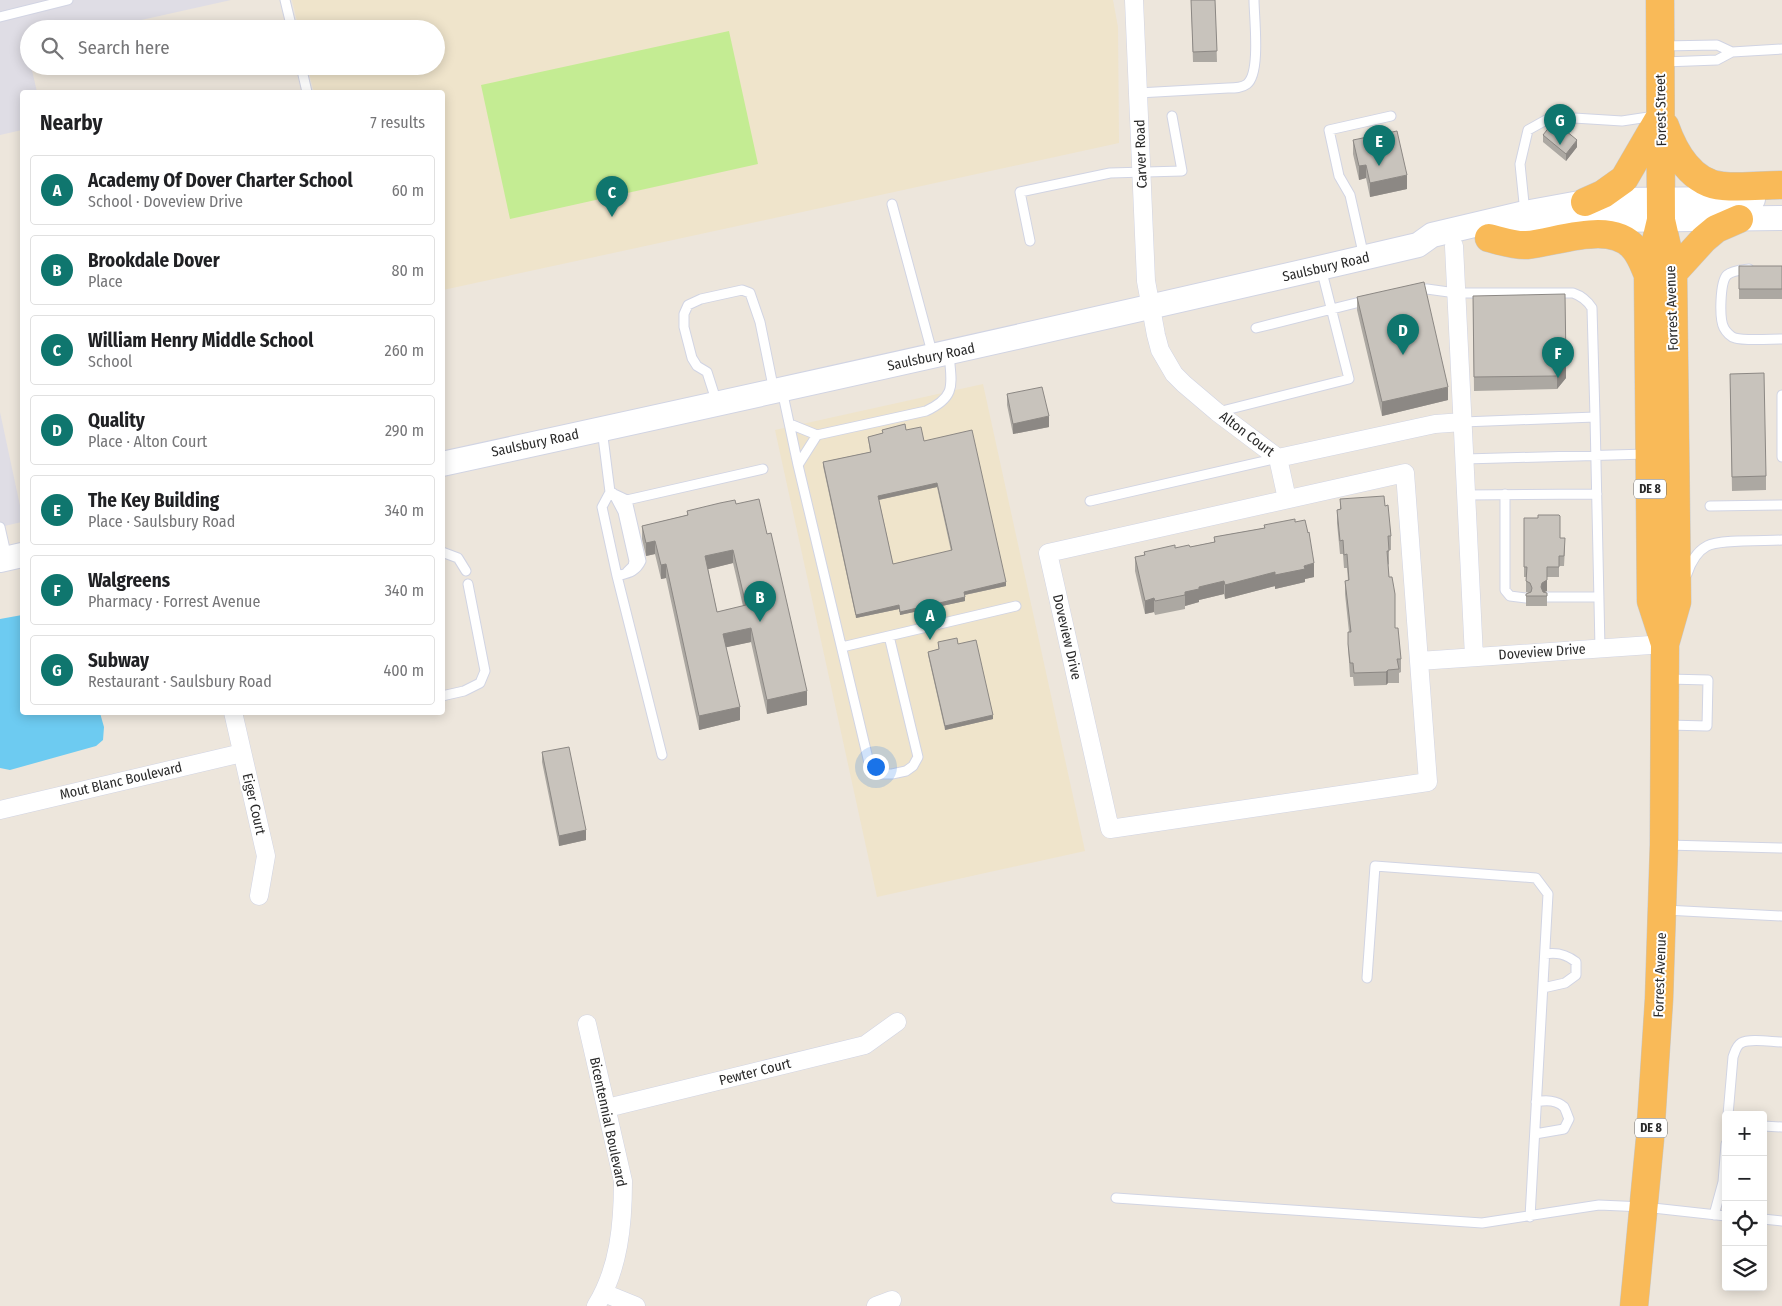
<!DOCTYPE html>
<meta charset="utf-8">
<style>
:root{--surface:#fff;--page:#f6f6f6;--text:#202124;--muted:#757577;--line:#e0e0e0;--accent:#0f766e}
body{margin:0;font-family:"Fira Sans Condensed",sans-serif;background:var(--page);color:var(--text)}
.controls{position:absolute;right:15px;bottom:15px;display:grid;overflow:hidden;border-radius:5px;box-shadow:0 2px 12px #0003}
.controls button{width:45px;height:45px;display:grid;place-items:center;padding:0;border:0;border-bottom:1px solid var(--line);background:var(--surface);color:var(--text);font:25px sans-serif}
.you{position:absolute;left:875px;top:766px;width:18px;height:18px;margin:-12px;border:4px solid #fff;border-radius:50%;background:#1a73e8;box-shadow:0 0 0 8px #1a73e833}
.badge{display:grid;place-items:center;width:32px;height:32px;border-radius:50%;background:var(--accent);color:#fff;font-size:16px;font-weight:700}
.pin{position:absolute;translate:-50% -41px;filter:drop-shadow(0 1px 2px #0008)}
.pin::after{content:'';position:absolute;top:26px;width:18px;height:15px;background:inherit;clip-path:polygon(0 0,100% 0,50% 100%)}
.list{margin:0;padding:0;list-style:none}
h2{display:flex;justify-content:space-between;align-items:center;height:65px;margin:0;padding:0 20px;font-size:21px}
h2 small{font-size:16px;font-weight:400;color:var(--muted)}
.list li{display:grid;grid-template-columns:32px 1fr auto;gap:15px;align-items:center;box-sizing:border-box;height:70px;margin:0 10px 10px;padding:0 10px;border:1px solid var(--line);border-radius:5px}
.list b{display:block;font-size:19px;white-space:nowrap}
.list p{margin:0;font-size:16px;white-space:nowrap;color:var(--muted)}
.list em{font-size:16px;font-style:normal;color:var(--muted)}
.icon{flex:none;width:28px;height:28px;fill:none;stroke:currentColor;stroke-width:2;stroke-linecap:round;stroke-linejoin:round}
.map{position:relative;flex:none;width:1782px;height:1306px;overflow:hidden}
.search{position:absolute;background:var(--surface);box-shadow:0 2px 12px #0003;left:20px;top:20px;width:425px;height:55px;display:flex;align-items:center;gap:12px;box-sizing:border-box;padding:0 18px;border-radius:28px;color:var(--muted);font-size:19px}
.panel{position:absolute;background:var(--surface);box-shadow:0 2px 12px #0003;left:20px;top:90px;width:425px;height:625px;border-radius:5px}
.map>svg:first-child{display:block}
</style>
<div class="map">
<svg width="1782" height="1306" viewBox="0 0 1782 1306">
<rect width="100%" height="100%" fill="#ede6dc"/>
<!-- industrial -->
<path fill="#dfdde5" d="M0,0h231l-130,29h-72v16h-2l2,21h2l6,26h-15v38l-22,5z
M0,412l22,103v7l-22,5z"/>
<!-- education -->
<path fill="#efe4cb" d="M292,0h821l5,27 1,116 -676,147 -1,-198h-128l-7,-26h129v-37h-137z
M983,384l102,467 -208,46 -102,-467z"/>
<!-- pitch -->
<path fill="#c4ec93" d="M729,31l29,133 -248,55 -29,-134z"/>
<!-- water -->
<path fill="#6dcbf1" d="M22,615v97l78,1 4,14 -1,13 -7,6 -86,24 -10,-2v-149z"/>
<g fill="none" stroke-linecap="round" stroke-linejoin="round">
<defs>
<path id="service" d="M285,0l7,29
M0,17l68,-17
M1662,46l55,-1 15,7 -15,8 -53,2
M1732,52l50,-3
M301,66l6,26
M1138,93l90,-5c7,0 14,0 19,-4 14,-11 7,-67 7,-84
M892,204l41,152
M1525,213l-5,-49 8,-34 18,-10 28,-2 48,3 33,-5
M1030,241l-10,-49 90,-19 72,-2 -10,-55
M1364,257l-14,-62 -11,-19 -10,-46 62,-14
M1749,269c-7,1 -16,1 -22,6 -7,7 -8,44 -3,53 2,4 7,9 11,10 9,3 36,1 47,1
M1415,290l12,-1 29,4h117c9,3 14,7 19,15l3,109 -132,5
M1256,328l112,-28
M782,390l16,75 19,-30
M1782,395v62
M717,403l-10,-31 -10,-6 -5,-8 -8,-31v-13l4,-9 13,-6 41,-9 8,3 10,29 14,69
M1218,412l131,-33 -28,-111
M1595,417l5,231
M790,424l27,11 109,-24c32,-15 25,-28 23,-58
M602,429l8,63 -8,15 15,69 45,179
M1465,459l182,-5
M798,465l72,302 9,7h13l14,-3 7,-5 5,-9 -29,-121
M610,492l17,8 14,61c-5,11 -13,12 -24,15
M613,493l10,19 11,49 -1,5 -6,6
M1505,494v96l5,6 16,2
M1466,495l131,-1
M627,500l136,-31
M1090,501l188,-43
M1710,506l72,-1
M0,527l7,31
M442,552l16,6 8,13
M1687,574c4,-12 9,-22 20,-28 12,-7 59,-5 75,-6
M1547,597h52
M842,647l174,-41
M442,696l22,-5 16,-8 5,-12 -17,-87
M1668,725l39,1 1,-46 -40,-1
M1667,845l115,3
M1665,910l117,6
M1367,978l8,-112 161,12 12,16 -18,323
M1543,988l22,-5 11,-8v-13c-10,-8 -19,-10 -31,-8
M1728,1115l5,-58c2,-5 3,-11 8,-14 9,-5 31,-1 41,-1
M1763,1126l19,1
M1535,1134l29,-5 5,-10c-2,-4 -3,-9 -5,-12 -7,-7 -19,-7 -28,-5
M1116,1198l366,25 117,-18 45,2 82,9
M1714,1215l9,-33 3,-38
M1763,1219l19,2"/>
<path id="minor" d="M1134,0l12,281 10,54 4,15 14,24 10,10 33,28 61,46 157,-34 28,-2
M1454,246l20,411
M1278,458l9,41
M1405,473l23,309 -318,47 -62,-276z
M1419,661l246,-17
M233,712l33,144 -7,40
M0,810l242,-57
M587,1024l36,157c0,43 -4,88 -27,125
M607,1108l258,-63 32,-23
M604,1293l32,13
M876,1306l16,-6"/>
<path id="secondary" d="M1493,238l72,-15 41,-3 176,-2
M442,464c326,-71 652,-143 976,-219l14,-10 93,-22 60,-11 24,-2 144,-1
M0,560l22,-5"/>
<path id="trunk" d="M1660,0l1,220 -13,55 3,326 14,43
M1665,126c9,26 27,58 58,60 20,2 40,-1 59,-1
M1585,202l18,-8 21,-15 36,-62
M1489,238c12,3 27,8 38,7 31,-3 84,-25 107,3 7,8 10,18 14,27
M1673,273l31,-34 12,-10 23,-10
M1634,1306l16,-167 9,-140 5,-154 1,-201 12,-42 -4,-329 -12,-53"/>
</defs>
<!-- service casing -->
<use href="#service" stroke="#d1d4e3" stroke-width="11"/>
<!-- minor casing -->
<use href="#minor" stroke="#d1d4e3" stroke-width="19"/>
<!-- secondary casing -->
<use href="#secondary" stroke="#d1d4e3" stroke-width="26"/>
<!-- trunk casing -->
<use href="#trunk" stroke="#c8c8c8" stroke-width="29"/>
<!-- service -->
<use href="#service" stroke="#fff" stroke-width="9"/>
<!-- minor -->
<use href="#minor" stroke="#fff" stroke-width="18"/>
<!-- secondary -->
<use href="#secondary" stroke="#fff" stroke-width="24"/>
<!-- trunk -->
<use href="#trunk" stroke="#f9ba58" stroke-width="28"/>
</g>
<!-- wall -->
<path fill="#aca8a2" fill-rule="evenodd" d="M1191,0h24l2,62h-24z
M1543,135l34,12 -11,14 -23,-19z
M1353,140l54,49 -37,8 -4,-19 -7,2 -6,-26z
M1739,266h43v33h-43z
M1473,296l93,82 -9,11 -83,2z
M1357,297l91,103 -66,16 -25,-106z
M1730,387l36,89v14l-34,1z
M1007,394l42,33 -36,7 -6,-29z
M882,430h24l18,11 82,145 -41,9v6l-65,14 -1,-6 -43,9 -33,-152v-4l47,-10 -2,-15 15,-4zM937,487l14,64 -58,13 -14,-64z
M1340,499l45,7 6,30v14h-2v14l-1,1 1,12 6,51 6,31v13l-2,1v10h-11l-2,2 -32,1 -1,-9h-3l-2,-31v-14h1l-4,-38v-13l3,-1 -1,-12h-3l-1,-14h-3l-3,-31v-13l3,-1z
M736,504l71,201 -40,9 -16,-72 -25,5 14,73 -41,10 -33,-152 -5,1 -6,-25 -9,2 -4,-17v-13l45,-11v-4zM733,563l10,43 -26,6 -9,-43z
M1524,518l36,20 5,10 -1,18h-5v11h-12v14l-3,1 3,1v13h-21v-12l3,-1 -3,-1v-15h-2z
M1264,525l50,52 -9,2v3l-30,7v-3l-50,13 -1,-5 -25,6v2l-14,4v3l-30,6 -1,-3 -9,2 -10,-43v-14l9,-2v-3l46,-5 24,-5v-5l50,-9z
M938,642l20,2 35,75 -48,11 -17,-75v-3l11,-3z
M542,752l44,88 -27,6 -17,-84z"/>
<!-- shaded-wall -->
<path fill="#8c8884" d="M1577,140v7l-11,14v-7z
M1366,165v13l-7,2v-14z
M1407,175v14l-37,8v-14z
M1566,364v14l-9,11v-13z
M1448,387v13l-66,16v-14z
M1049,416v11l-36,7v-10z
M937,483v4l-59,13v-4z
M655,541v13l-9,2v-13z
M733,550v13l-28,7v-14z
M1314,563v14l-9,2v3l-30,7v-14l29,-9z
M666,564v14l-5,1v-14z
M1275,572v14l-50,13v-14z
M1547,580v11l-5,2 -1,4v-10l1,-4z
M1224,581v13l-25,6v2l-14,4v-14l14,-5z
M1006,582v4l-42,9v-3z
M965,597v4l-65,14v-3z
M1154,598v14l-9,2v-13z
M899,605v4l-43,9v-3z
M751,628v14l-28,6v-14z
M1388,670v13l-2,2v-13z
M807,691v14l-40,9v-14z
M740,707v13l-41,10v-14z
M993,715v4l-48,11v-4z
M586,830v10l-27,6v-10z"/>
<!-- building -->
<path fill="#c8c3bc" stroke="#8c8884" fill-rule="evenodd" d="M1191,0h24l2,51 -24,1z
M1554,121l23,19 -11,14 -23,-19z
M1397,131l10,44 -37,8 -4,-18 -7,1 -6,-26z
M1739,266h43v23h-43z
M1424,282l24,105 -66,15 -25,-105z
M1565,294l1,70 -9,12 -83,1 -1,-81z
M1764,373l2,103 -34,1 -2,-103z
M1042,387l7,29 -36,8 -6,-30z
M905,424l1,6 15,-3 3,14 48,-11 34,152 -42,10 1,5 -65,15 -1,-7 -43,10 -33,-153 48,-10 -3,-15 15,-4 -1,-3zM937,483l15,67 -59,14 -15,-68z
M1384,496l1,10 3,-1 3,31h-3l1,15h-2l2,26h3l3,17v34h3l3,31h-4l2,10 -11,1 -2,2 -32,1 -1,-10h-3l-2,-19v-12h3l-6,-51 4,-1 -2,-26 -3,1 -1,-15 -3,1 -3,-31 4,-1 -1,-10z
M759,499l8,35 4,-1 36,158 -40,9 -16,-72 -28,6 17,73 -41,9 -33,-152 -5,1 -6,-24 -9,2 -4,-17 46,-11 -1,-4 33,-8 15,-3 1,4zM733,550l13,55 -29,7 -12,-56z
M1538,515h21l1,1v22h5l-1,18h-5v11h-12v13l-5,3 -1,4 2,5 4,1v3h-21v-2l5,-2 1,-4 -2,-5 -4,-2 1,-14h-3v-49h14z
M1295,519v3l10,-2 3,13 1,-1 5,31 -10,3 1,3 -30,6v-3l-50,13 -1,-4 -25,6v2l-14,3v3l-30,6 -1,-3 -9,3 -10,-44 10,-2 -1,-3 31,-7v3l14,-3 1,2 25,-5 -1,-5 51,-9 -1,-3z
M957,638l1,6 18,-4 17,75 -48,11 -17,-74 11,-3 -1,-7z
M569,747l17,83 -27,6 -17,-84z"/>
<g text-anchor="middle" dominant-baseline="central" stroke-width="4" stroke-linejoin="round" paint-order="stroke">
<!-- shield labels -->
<g fill="#fff" stroke="#6a6a6a" stroke-width="1">
<rect x="1634" y="479.5" width="32" height="19" rx="4"/>
<rect x="1635" y="1118.5" width="32" height="19" rx="4"/>
</g>
<g font-size="12" font-weight="bold" fill="#2a2a2a">
<text x="1650" y="489">DE 8</text>
<text x="1651" y="1128">DE 8</text>
</g>
<!-- street labels -->
<g font-size="14" fill="#2a2a2a" stroke="#fff">
<text transform="translate(1661 110) rotate(-91)">Forest Street</text>
<text transform="translate(1141 154) rotate(-92)">Carver Road</text>
<text transform="translate(1326 267) rotate(-13)">Saulsbury Road</text>
<text transform="translate(1672 308) rotate(-92)">Forrest Avenue</text>
<text transform="translate(931 357) rotate(-12)">Saulsbury Road</text>
<text transform="translate(1247 434) rotate(37)">Alton Court</text>
<text transform="translate(535 443) rotate(-12)">Saulsbury Road</text>
<text transform="translate(1067 637) rotate(77)">Doveview Drive</text>
<text transform="translate(1542 652) rotate(-4)">Doveview Drive</text>
<text transform="translate(121 781) rotate(-13)">Mout Blanc Boulevard</text>
<text transform="translate(254 804) rotate(77)">Eiger Court</text>
<text transform="translate(1660 975) rotate(-88)">Forrest Avenue</text>
<text transform="translate(755 1072) rotate(-14)">Pewter Court</text>
<text transform="translate(608 1122) rotate(78)">Bicentennial Boulevard</text>
</g>
</g>
</svg>
<div class="controls">
<button>+</button>
<button>−</button>
<button><svg class="icon" aria-label="locate" viewBox="0 0 24 24"><circle cx="12" cy="12" r="6"/><path d="M12 2v4M12 18v4M2 12h4M18 12h4"/></svg></button>
<button><svg class="icon" aria-label="layers" viewBox="0 0 24 24"><path d="M12 4l9 5-9 5-9-5zM3 14l9 5 9-5"/></svg></button>
</div>
<div class="you"></div>
<div class="pin badge" style="left:930px;top:640px">A</div>
<div class="pin badge" style="left:760px;top:622px">B</div>
<div class="pin badge" style="left:612px;top:217px">C</div>
<div class="pin badge" style="left:1403px;top:355px">D</div>
<div class="pin badge" style="left:1379px;top:166px">E</div>
<div class="pin badge" style="left:1558px;top:378px">F</div>
<div class="pin badge" style="left:1560px;top:145px">G</div>
<div class="search"><svg class="icon" aria-label="search" viewBox="0 0 24 24"><circle cx="10" cy="10" r="6"/><path d="M15 15l6 6"/></svg>Search here</div>
<section class="panel">
<h2>Nearby<small>7 results</small></h2>
<ul class="list">
<li><span class="badge">A</span><div><b>Academy Of Dover Charter School</b><p>School · Doveview Drive</p></div><em>60 m</em></li>
<li><span class="badge">B</span><div><b>Brookdale Dover</b><p>Place</p></div><em>80 m</em></li>
<li><span class="badge">C</span><div><b>William Henry Middle School</b><p>School</p></div><em>260 m</em></li>
<li><span class="badge">D</span><div><b>Quality</b><p>Place · Alton Court</p></div><em>290 m</em></li>
<li><span class="badge">E</span><div><b>The Key Building</b><p>Place · Saulsbury Road</p></div><em>340 m</em></li>
<li><span class="badge">F</span><div><b>Walgreens</b><p>Pharmacy · Forrest Avenue</p></div><em>340 m</em></li>
<li><span class="badge">G</span><div><b>Subway</b><p>Restaurant · Saulsbury Road</p></div><em>400 m</em></li>
</ul>
</section>
</div>
